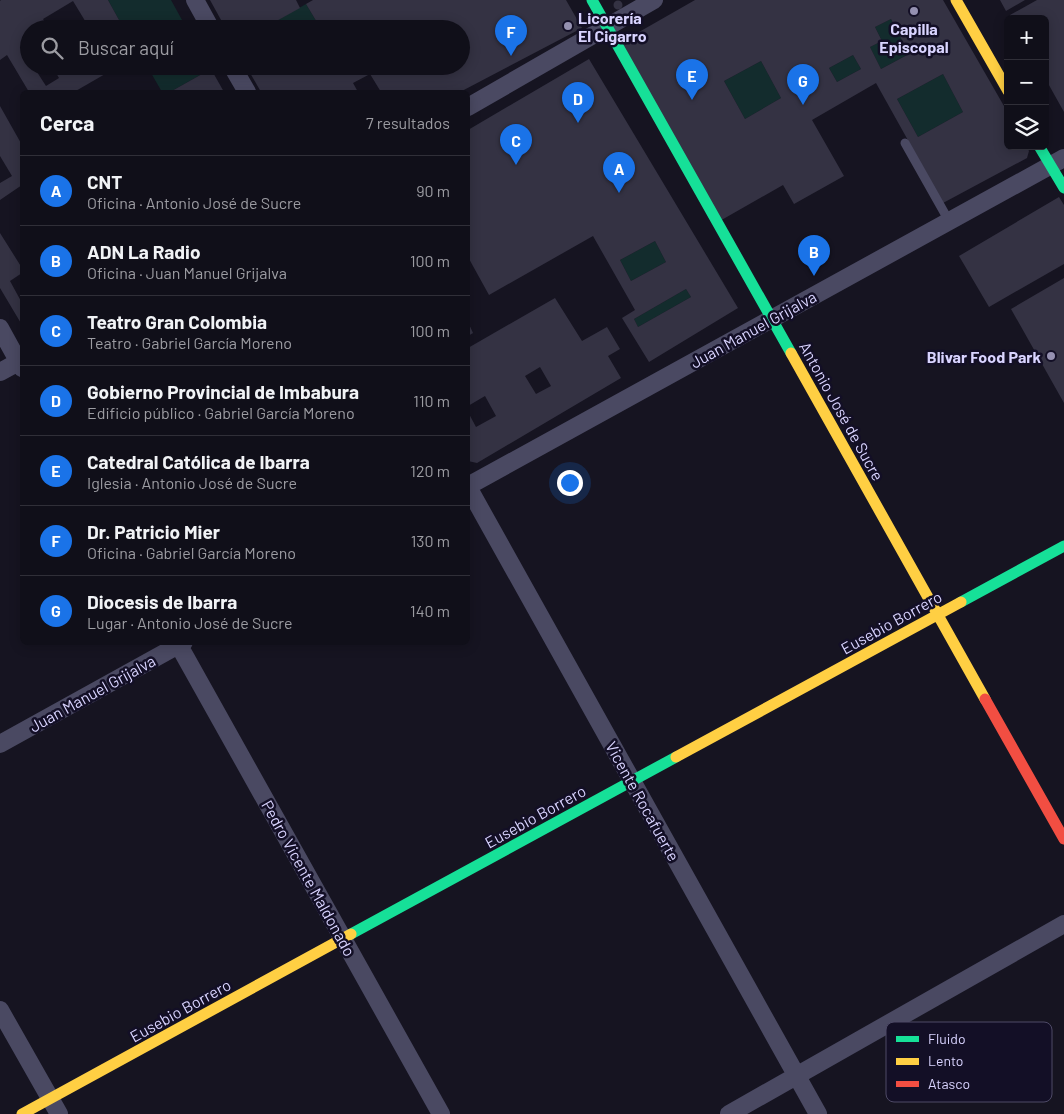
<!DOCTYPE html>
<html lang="es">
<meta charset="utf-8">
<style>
:root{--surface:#100f19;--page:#191822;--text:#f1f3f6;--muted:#9c9ca2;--line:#302f38;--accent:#1a73e8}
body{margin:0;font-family:Barlow,sans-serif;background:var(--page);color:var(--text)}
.controls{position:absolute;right:15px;top:15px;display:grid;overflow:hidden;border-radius:8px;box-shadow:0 2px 12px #0003}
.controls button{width:45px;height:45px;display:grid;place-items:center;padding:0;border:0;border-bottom:1px solid var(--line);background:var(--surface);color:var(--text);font:25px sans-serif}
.you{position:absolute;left:569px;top:482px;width:18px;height:18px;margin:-12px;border:4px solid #fff;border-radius:50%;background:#1a73e8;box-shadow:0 0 0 8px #1a73e833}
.badge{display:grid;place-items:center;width:32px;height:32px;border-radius:50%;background:var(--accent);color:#fff;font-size:16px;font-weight:700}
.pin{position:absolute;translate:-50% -41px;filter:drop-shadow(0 1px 2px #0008)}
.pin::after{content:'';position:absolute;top:26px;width:18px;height:15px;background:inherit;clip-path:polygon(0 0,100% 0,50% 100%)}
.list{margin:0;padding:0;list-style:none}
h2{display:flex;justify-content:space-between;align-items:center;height:65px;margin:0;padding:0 20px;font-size:21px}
h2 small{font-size:16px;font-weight:400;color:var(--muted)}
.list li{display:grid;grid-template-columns:32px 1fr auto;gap:15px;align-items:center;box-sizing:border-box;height:70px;padding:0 20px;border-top:1px solid var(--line)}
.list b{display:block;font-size:19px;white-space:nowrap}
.list p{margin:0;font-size:16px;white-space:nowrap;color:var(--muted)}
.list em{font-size:16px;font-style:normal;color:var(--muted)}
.icon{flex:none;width:28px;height:28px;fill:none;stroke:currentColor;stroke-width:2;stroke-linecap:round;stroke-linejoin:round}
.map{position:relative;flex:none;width:1064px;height:1114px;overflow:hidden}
.search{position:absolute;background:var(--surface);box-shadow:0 2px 12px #0003;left:20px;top:20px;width:450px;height:55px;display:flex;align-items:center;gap:12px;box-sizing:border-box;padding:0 18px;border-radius:28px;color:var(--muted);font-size:19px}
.panel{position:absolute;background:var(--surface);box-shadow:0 2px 12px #0003;left:20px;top:90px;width:450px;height:555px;border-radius:8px}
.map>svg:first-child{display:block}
</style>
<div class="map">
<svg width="1064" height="1114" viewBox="0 0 1064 1114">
<rect width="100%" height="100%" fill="#161421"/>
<!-- green -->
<path fill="#132c2d" d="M108,0h63l16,29h-63z
M306,4l15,25h-56l-1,-1z
M891,19l18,35 -28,15 -11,-22 12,-6 -7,-14z
M853,55l8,14 -24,13 -8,-14z
M761,61l20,37 -36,21 -21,-38z
M147,66h62l2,3 -41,23h-8z
M943,74l20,38 -45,25 -21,-38z
M655,241l11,21 -35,19 -11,-21z
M686,289l5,8 -53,30 -4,-8z"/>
<!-- building -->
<path fill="#343243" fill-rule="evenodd" d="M1,0h107l16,29h-34l-17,-28 -30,18 6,10h-20v37h19l-11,6 9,14 13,-8 -7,-12h32l2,3 4,-3h29l-45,26h-45l-22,-37 -7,5v-59z
M210,0h86l4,8 -36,20 1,1h-39z
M313,0h253l16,28 -122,64h-79l-11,-18 -17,9 5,9h-97l-15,-26h67l5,8 14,-8h129v-37h-140l-15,-25z
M695,0h248l65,113v33h18l3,5 -2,7 -84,45 -67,-120 -64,37 32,56 -50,28 -11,-19 -65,37 -100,-178zM891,19l18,35 -28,15 -11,-22 12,-6 -7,-14zM853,55l8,14 -24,13 -8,-14zM761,61l20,37 -36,21 -21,-38zM943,74l20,38 -45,25 -21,-38z
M1000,0h25l-19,11z
M1037,0h27v112l-19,-34v-59h-33l-2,-4z
M613.5 5a4.5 4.5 0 1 1 9 0a4.5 4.5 0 1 1-9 0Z
M589,59l149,249 -89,54 -27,-44 13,-8 -42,-74 -104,59 -21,-38v-127zM655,241l11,21 -35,19 -11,-21zM686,289l5,8 -53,30 -4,-8z
M211,69l13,23h-54z
M0,106l22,39v40l-22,15v-17l12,-7 -12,-20z
M1059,197l5,8v59l-75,43 -30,-51z
M0,233l22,35v5l-12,8 12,22v22l-22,-37z
M1064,278v125l-53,-94z
M555,298l27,43 25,-14 13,22 -12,7 13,22 -144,85 -9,-2v-49l8,15 20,-11 -11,-20 -17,10v-58zM540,367l11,19 -15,8 -11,-18z
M468,322l5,11 -5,3z"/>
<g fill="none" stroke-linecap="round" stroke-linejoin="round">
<!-- lane -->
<path stroke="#4a4962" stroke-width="9" d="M905,143l44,78"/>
<!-- street -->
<path stroke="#4a4962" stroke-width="18" d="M195,0l16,29
M232,66l15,26
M468,107l186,-107
M0,328l22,40
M0,372l22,-12
M468,486l596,-328
M468,487l350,627
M177,642l264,472
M0,744l184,-102
M0,1010l59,104
M729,1114l335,-190"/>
<!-- fast -->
<path stroke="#16e098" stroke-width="11" d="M592,0l199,353
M1039,146l25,42
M961,602l103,-56
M351,934l325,-177"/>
<!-- slow -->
<path stroke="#ffcf43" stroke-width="11" d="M956,0l52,91
M791,353l194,346
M676,757l285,-155
M22,1114l329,-180"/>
<!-- jam -->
<path stroke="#f24e42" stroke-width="11" d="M985,699l79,140"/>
</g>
<!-- markers -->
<g fill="#9591b1" stroke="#130f26" stroke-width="2">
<circle cx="914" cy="11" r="5"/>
<circle cx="568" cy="26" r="5"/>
<circle cx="1051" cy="356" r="5"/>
</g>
<g text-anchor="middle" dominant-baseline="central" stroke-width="5" stroke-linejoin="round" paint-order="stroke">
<!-- poi labels -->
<g font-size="16" font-weight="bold" fill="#d9d4ff" stroke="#130f26" text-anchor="start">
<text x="578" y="17">Licorería<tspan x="578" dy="18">El Cigarro</tspan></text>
<text x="914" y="28" text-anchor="middle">Capilla<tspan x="914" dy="18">Episcopal</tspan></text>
<text x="1041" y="356" text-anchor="end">Blivar Food Park</text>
</g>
<!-- street labels -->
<g font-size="16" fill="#d9d4ff" stroke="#130f26">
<text transform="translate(753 329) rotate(-29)">Juan Manuel Grijalva</text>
<text transform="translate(842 411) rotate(61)">Antonio José de Sucre</text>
<text transform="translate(891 622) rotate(-29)">Eusebio Borrero</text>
<text transform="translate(92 693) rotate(-29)">Juan Manuel Grijalva</text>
<text transform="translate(643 801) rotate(61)">Vicente Rocafuerte</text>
<text transform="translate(535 816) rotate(-29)">Eusebio Borrero</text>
<text transform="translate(309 878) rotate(61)">Pedro Vicente Maldonado</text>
<text transform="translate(180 1010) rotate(-29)">Eusebio Borrero</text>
</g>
</g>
<!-- legend -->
<rect x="886" y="1022" width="166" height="80" rx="8" fill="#130f26" stroke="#4e4a67" stroke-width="1"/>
<rect x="896" y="1036" width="23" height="6" fill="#16e098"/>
<rect x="896" y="1058" width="23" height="7" fill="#ffcf43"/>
<rect x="896" y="1081" width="23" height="6" fill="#f24e42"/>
<g font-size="14" fill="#d9d4ff">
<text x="928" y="1044">Fluido</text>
<text x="928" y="1066">Lento</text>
<text x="928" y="1089">Atasco</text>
</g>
</svg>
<div class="controls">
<button>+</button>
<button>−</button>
<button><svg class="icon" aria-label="layers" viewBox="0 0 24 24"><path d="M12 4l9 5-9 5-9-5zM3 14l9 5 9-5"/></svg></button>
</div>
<div class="you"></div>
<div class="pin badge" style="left:619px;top:193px">A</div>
<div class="pin badge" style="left:814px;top:276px">B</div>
<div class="pin badge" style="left:516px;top:165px">C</div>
<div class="pin badge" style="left:578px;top:123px">D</div>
<div class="pin badge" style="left:692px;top:100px">E</div>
<div class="pin badge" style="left:511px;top:56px">F</div>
<div class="pin badge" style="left:803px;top:105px">G</div>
<div class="search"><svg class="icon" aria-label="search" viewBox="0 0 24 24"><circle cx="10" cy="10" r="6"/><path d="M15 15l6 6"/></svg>Buscar aquí</div>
<section class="panel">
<h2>Cerca<small>7 resultados</small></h2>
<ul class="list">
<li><span class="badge">A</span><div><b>CNT</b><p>Oficina · Antonio José de Sucre</p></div><em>90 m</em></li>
<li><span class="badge">B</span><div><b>ADN La Radio</b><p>Oficina · Juan Manuel Grijalva</p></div><em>100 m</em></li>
<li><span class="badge">C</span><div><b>Teatro Gran Colombia</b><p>Teatro · Gabriel García Moreno</p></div><em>100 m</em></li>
<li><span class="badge">D</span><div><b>Gobierno Provincial de Imbabura</b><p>Edificio público · Gabriel García Moreno</p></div><em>110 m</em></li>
<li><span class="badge">E</span><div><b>Catedral Católica de Ibarra</b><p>Iglesia · Antonio José de Sucre</p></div><em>120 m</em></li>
<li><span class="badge">F</span><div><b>Dr. Patricio Mier</b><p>Oficina · Gabriel García Moreno</p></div><em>130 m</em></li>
<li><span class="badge">G</span><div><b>Diocesis de Ibarra</b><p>Lugar · Antonio José de Sucre</p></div><em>140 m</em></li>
</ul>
</section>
</div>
